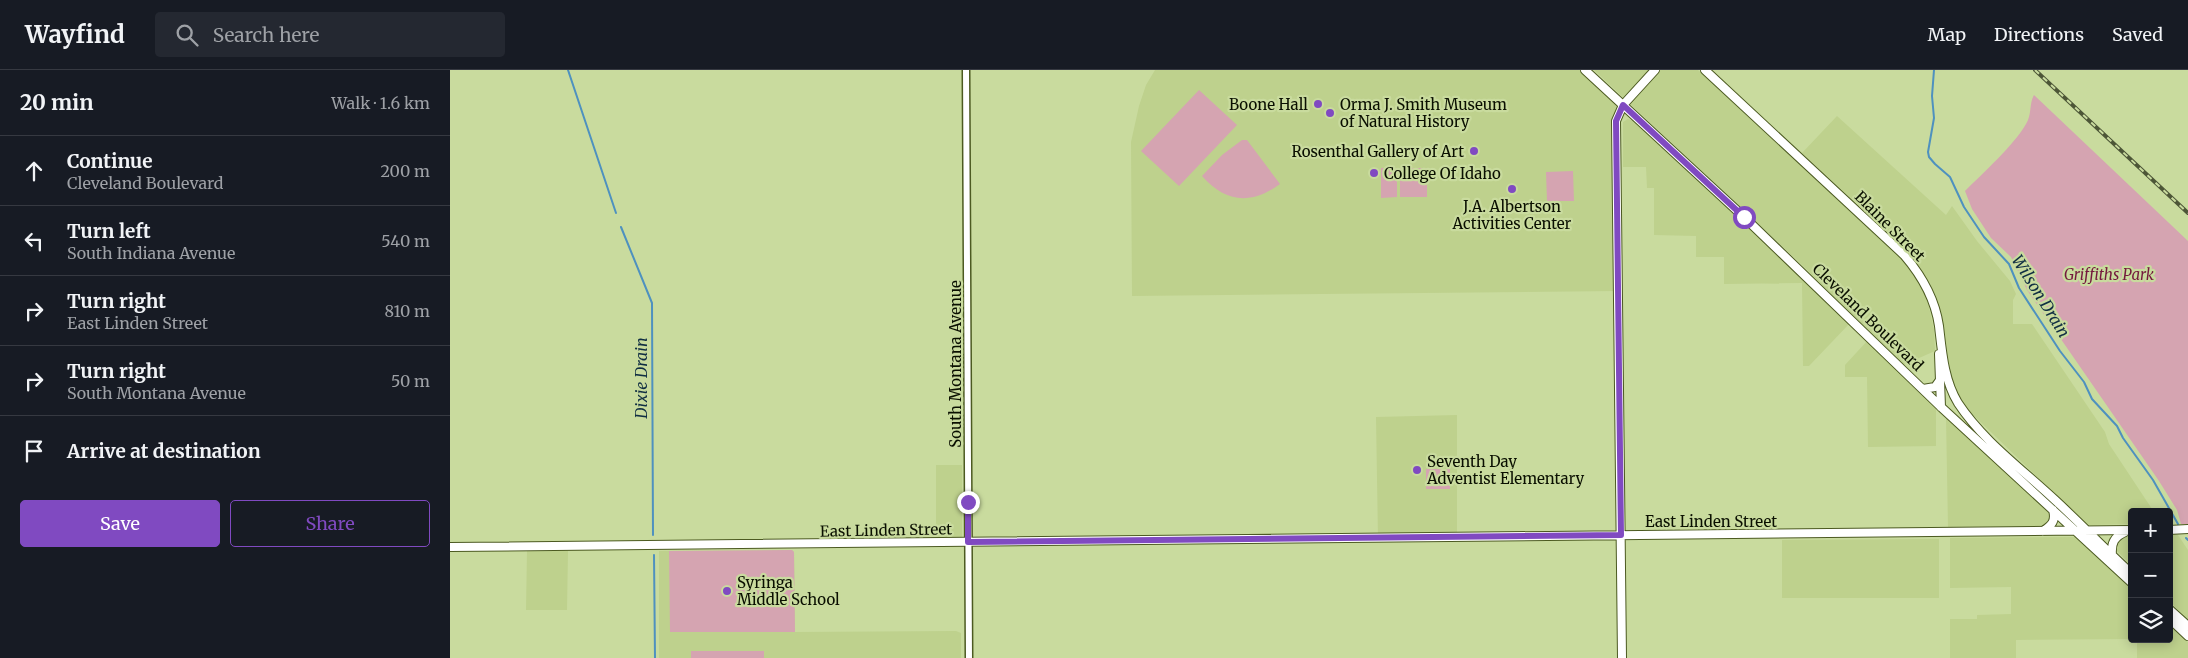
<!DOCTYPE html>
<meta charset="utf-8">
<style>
:root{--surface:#171b24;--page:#242831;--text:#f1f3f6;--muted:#9ea1a6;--line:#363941;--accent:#804ac1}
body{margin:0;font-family:Merriweather,serif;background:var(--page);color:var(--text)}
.controls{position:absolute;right:15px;bottom:15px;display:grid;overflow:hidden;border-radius:5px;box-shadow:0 2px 12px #0003}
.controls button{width:45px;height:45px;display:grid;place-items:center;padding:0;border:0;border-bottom:1px solid var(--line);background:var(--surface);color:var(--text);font:25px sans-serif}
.stop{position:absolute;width:15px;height:15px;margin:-11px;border:4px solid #804ac1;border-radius:50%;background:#fff}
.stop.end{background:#804ac1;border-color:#fff;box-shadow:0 1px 5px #0008}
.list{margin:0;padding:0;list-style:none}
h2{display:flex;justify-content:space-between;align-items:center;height:65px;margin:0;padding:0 20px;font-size:21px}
h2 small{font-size:16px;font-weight:400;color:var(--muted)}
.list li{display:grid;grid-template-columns:32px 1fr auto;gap:15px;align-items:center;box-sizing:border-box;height:70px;padding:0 20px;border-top:1px solid var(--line)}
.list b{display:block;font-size:19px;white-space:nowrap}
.list p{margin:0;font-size:16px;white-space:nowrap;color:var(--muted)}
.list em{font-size:16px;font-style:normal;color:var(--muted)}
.actions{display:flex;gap:10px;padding:15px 20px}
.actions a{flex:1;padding:11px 0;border:1px solid var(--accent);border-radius:5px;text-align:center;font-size:18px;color:var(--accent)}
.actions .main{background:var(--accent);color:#fff}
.icon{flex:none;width:28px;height:28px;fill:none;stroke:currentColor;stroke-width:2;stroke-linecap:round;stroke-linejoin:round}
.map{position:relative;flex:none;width:1738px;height:588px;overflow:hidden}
header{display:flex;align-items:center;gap:30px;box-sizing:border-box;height:70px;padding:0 25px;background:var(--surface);border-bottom:1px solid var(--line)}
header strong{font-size:24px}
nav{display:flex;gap:28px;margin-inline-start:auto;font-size:18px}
.search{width:350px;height:45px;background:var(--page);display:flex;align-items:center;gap:12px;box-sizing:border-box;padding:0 18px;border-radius:5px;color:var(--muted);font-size:19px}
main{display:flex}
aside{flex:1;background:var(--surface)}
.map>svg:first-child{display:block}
</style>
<header>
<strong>Wayfind</strong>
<div class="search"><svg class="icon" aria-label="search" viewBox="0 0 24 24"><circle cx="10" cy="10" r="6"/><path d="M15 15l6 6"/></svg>Search here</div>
<nav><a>Map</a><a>Directions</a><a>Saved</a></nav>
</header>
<main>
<aside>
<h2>20 min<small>Walk · 1.6 km</small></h2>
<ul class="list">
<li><svg class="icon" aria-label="ahead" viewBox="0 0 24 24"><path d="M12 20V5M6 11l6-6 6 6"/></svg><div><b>Continue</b><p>Cleveland Boulevard</p></div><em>200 m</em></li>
<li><svg class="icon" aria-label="left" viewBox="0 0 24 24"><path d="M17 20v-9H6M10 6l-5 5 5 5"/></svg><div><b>Turn left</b><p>South Indiana Avenue</p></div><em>540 m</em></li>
<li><svg class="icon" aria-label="right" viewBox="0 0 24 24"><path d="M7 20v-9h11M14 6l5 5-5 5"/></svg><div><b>Turn right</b><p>East Linden Street</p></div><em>810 m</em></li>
<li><svg class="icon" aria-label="right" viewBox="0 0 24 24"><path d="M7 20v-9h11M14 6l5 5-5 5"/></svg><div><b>Turn right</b><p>South Montana Avenue</p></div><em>50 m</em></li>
<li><svg class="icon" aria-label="arrive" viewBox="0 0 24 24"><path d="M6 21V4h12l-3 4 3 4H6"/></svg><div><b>Arrive at destination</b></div></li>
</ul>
<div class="actions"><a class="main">Save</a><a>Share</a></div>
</aside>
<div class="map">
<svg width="1738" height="588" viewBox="0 0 1738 588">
<rect width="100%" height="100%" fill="#c9db9e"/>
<!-- built -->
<path fill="#bed18d" d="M705,0h430l38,35 -5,8 -1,178 -485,5 -1,-154 8,-36 7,-21z
M1144,0h104l186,173 18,15 18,27 7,13 7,32 1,21 -32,14 -105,-104z
M1387,46l109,99 6,-9 25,35 33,40 6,13 -3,6v24h19l73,108 4,12 45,68h-22v12l-45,1 -121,-117 -11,-18 -6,-18 -5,-20 -2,-35 -12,-34 -11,-16 -28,-32 -89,-82z
M1178,49l6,2 217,201 -42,44h-6l-1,-83 -78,1v-27h-28v-21l-42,-1v-47h-7l-1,-21h-23v-45z
M1418,270l68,65v41l-68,1 -1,-70h-22v-12z
M1007,345v122l-79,1 -2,-121z
M1496,347h2l99,92 3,7 -4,8 -6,2 -92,1z
M486,395h26v72h-26z
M1719,465h9l10,15v69l-19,-18z
M1673,466h9v30l-17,-17 1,-7z
M1626,467l56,52v50l-116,1v18h-66v-39h27v-4l34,-1v-27l-61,1v-50z
M1489,469v59h-157v-58z
M342,480l2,2 1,80 161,-1 5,2v25h-302v-107z
M77,481h41l-1,59h-41z
M1719,554l19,18v16h-51v-19h32z"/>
<!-- green -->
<path fill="#d5a4b1" d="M749,20l38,35 -58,61 -38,-35z
M1584,25l154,146v283h-7l-4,-14 -18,-29 -132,-191 -16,-33 -20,-19 -19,-29 -7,-18c18,-18 49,-46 61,-67 6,-9 3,-21 8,-29z
M792,70h5l33,44c-29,21 -54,19 -78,-8l20,-21z
M931,98h16v29l-16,1z
M950,98h27v29h-27z
M1123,101l1,30h-27l-1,-29z
M976,399h24v20h-24z
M342,480l2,2 1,80h-125l-1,-81z
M241,581h73v7h-73z"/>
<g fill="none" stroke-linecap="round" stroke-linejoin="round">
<!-- stream -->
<path stroke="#4e91bf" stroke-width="2" d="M118,0l48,143
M1484,0l-2,26 2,22 -6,34 1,5 6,7 15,13 14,30 20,30 25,27 10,24 41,63 24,31 8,17 25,27 6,12 30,42 25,44
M171,157l31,76 1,232
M1736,468l2,2
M204,485l1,103"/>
<defs>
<path id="minor" d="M516,0l3,588"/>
<path id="major" d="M1135,0l159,147 197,190 191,176
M1255,0l199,185c18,21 31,43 35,71 3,26 5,54 19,77 25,38 64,66 97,97 26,24 51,50 77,74
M1489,284l2,53
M1473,319l12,-2 5,-7
M1719,460l19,-1
M1593,461c9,-6 13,-10 10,-21
M0,477l1682,-17
M1662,485c-1,-12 2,-18 13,-23
M1719,539l19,17
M1719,548l19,18
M1172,588l-6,-537 7,-16 32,-35"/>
</defs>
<!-- minor casing -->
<use href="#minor" stroke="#4c5a21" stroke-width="9"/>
<!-- major casing -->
<use href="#major" stroke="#4c5a21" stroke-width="10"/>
<!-- minor -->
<use href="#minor" stroke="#fff" stroke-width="6"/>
<!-- major -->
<use href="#major" stroke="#fff" stroke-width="8"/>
<defs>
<path id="rail" d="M1585,0l153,143"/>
</defs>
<!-- rail casing -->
<use href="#rail" stroke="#4d5637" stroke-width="4"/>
<!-- rail -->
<use href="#rail" stroke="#c9db9e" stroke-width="2" stroke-dasharray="5.5" stroke-linecap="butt"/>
</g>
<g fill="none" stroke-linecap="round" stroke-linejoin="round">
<!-- route -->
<path stroke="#804ac1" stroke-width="6" d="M518,432v40l653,-7 -5,-414 7,-16 121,112"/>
</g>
<!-- markers -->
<g fill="#804ac1" stroke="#c9db9e" stroke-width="2">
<circle cx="868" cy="34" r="5"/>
<circle cx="880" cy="43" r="5"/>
<circle cx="1024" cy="81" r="5"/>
<circle cx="924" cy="103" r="5"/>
<circle cx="1062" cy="119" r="5"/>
<circle cx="967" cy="400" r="5"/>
<circle cx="277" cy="521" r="5"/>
</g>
<g text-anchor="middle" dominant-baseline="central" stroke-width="4.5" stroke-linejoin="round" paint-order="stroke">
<!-- poi labels -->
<g font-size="15" fill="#0a0f00" stroke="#c9db9e" text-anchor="start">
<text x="858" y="34" text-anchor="end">Boone Hall</text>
<text x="890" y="34">Orma J. Smith Museum<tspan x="890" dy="17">of Natural History</tspan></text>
<text x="1014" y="81" text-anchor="end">Rosenthal Gallery of Art</text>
<text x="934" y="103">College Of Idaho</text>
<text x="1062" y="136" text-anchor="middle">J.A. Albertson<tspan x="1062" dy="17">Activities Center</tspan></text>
<text x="977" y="391">Seventh Day<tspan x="977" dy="17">Adventist Elementary</tspan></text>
<text x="287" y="512">Syringa<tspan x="287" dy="17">Middle School</tspan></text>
</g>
<!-- street labels -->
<g font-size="15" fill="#0a0f00" stroke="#c9db9e">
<text transform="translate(1440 156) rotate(45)">Blaine Street</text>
<text transform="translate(1418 247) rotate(44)">Cleveland Boulevard</text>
<text transform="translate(505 294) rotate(-90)">South Montana Avenue</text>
<text x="1261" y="451">East Linden Street</text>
<text transform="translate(436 460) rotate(-1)">East Linden Street</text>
</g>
<!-- park labels -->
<g font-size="15" font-style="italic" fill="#74193d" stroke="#c9db9e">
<text x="1659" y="204">Griffiths Park</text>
</g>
<!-- water labels -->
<g font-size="16" font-style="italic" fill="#102e42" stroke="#c9db9e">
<text transform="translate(1591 226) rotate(58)">Wilson Drain</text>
<text transform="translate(191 308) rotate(-90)">Dixie Drain</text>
</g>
</g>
</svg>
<div class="controls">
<button>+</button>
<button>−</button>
<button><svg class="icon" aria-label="layers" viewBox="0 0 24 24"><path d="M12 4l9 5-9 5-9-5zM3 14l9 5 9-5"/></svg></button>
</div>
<div class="stop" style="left:1294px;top:147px"></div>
<div class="stop end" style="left:518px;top:432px"></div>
</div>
</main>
